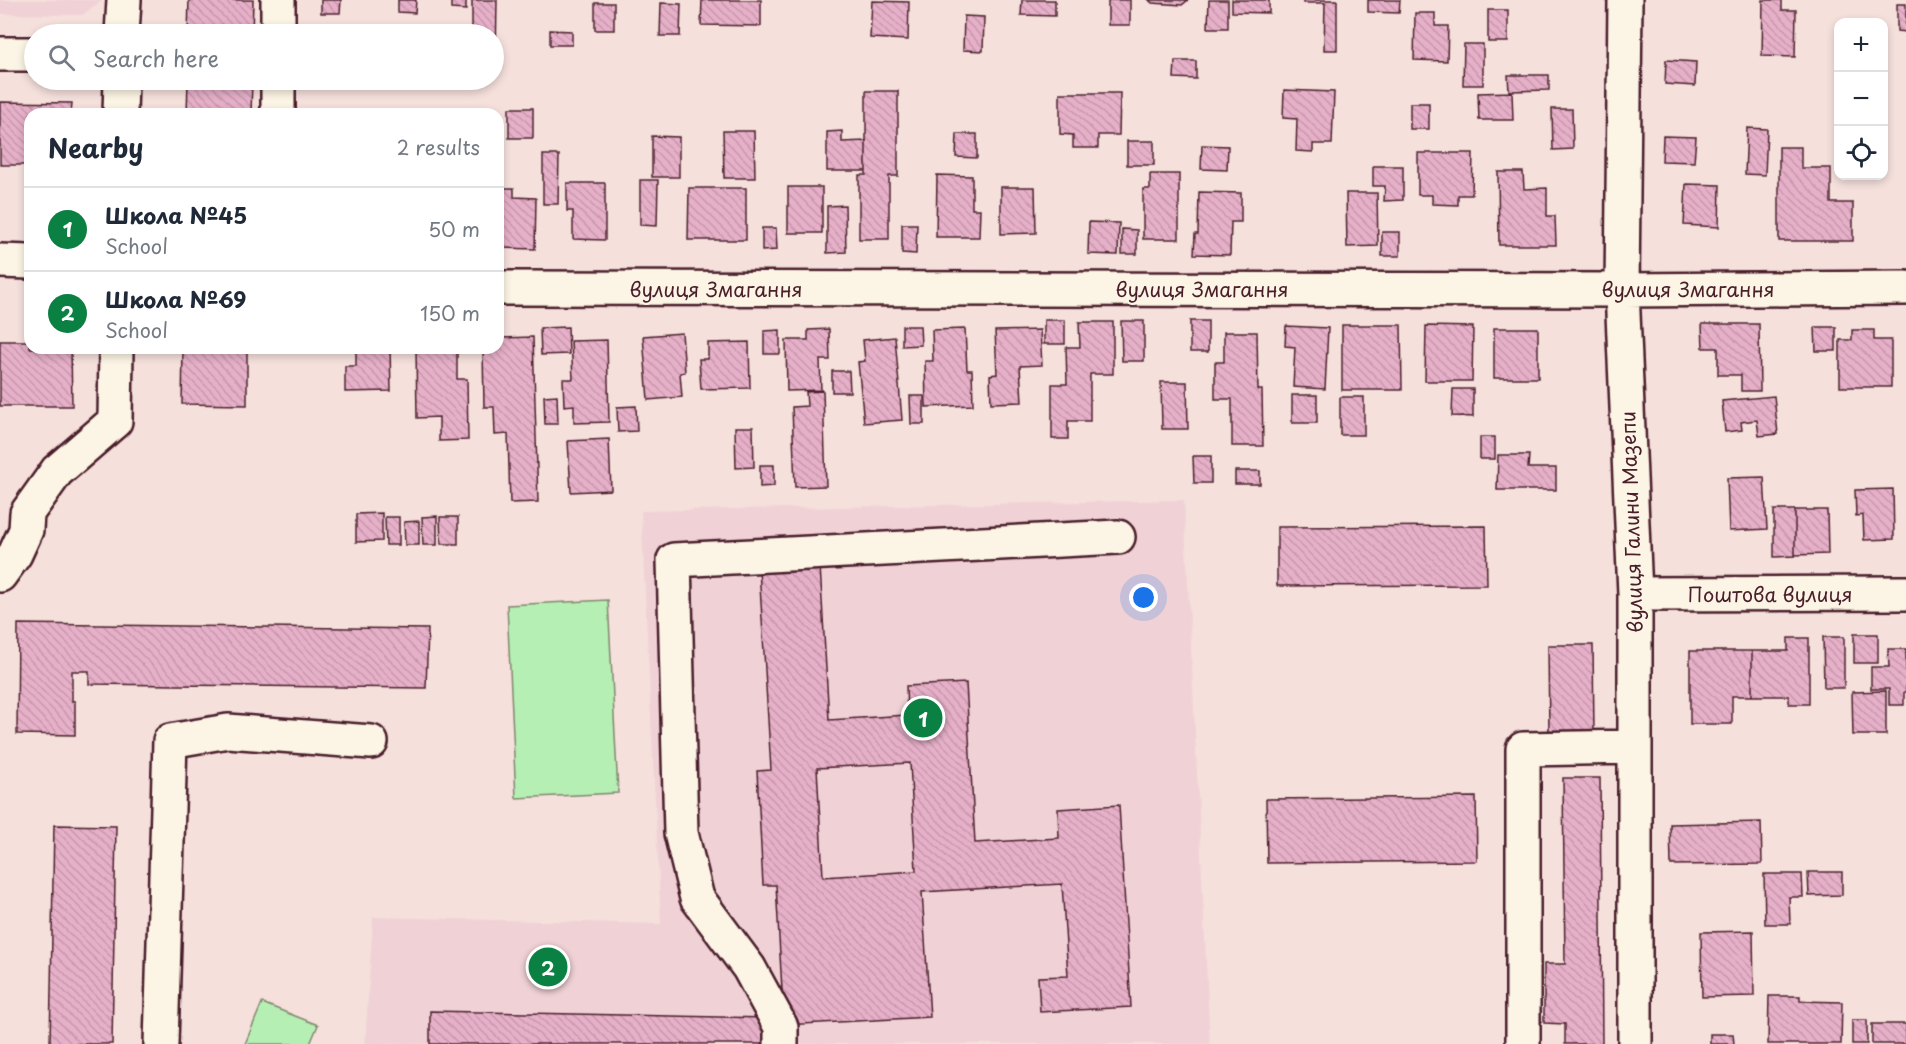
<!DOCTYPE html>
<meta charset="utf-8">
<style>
:root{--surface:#fff;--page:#f6f6f7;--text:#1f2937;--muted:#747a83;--line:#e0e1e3;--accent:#0b8043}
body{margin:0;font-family:"Playpen Sans",sans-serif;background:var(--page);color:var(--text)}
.controls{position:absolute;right:18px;top:18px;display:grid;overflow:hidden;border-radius:12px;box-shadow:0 3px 9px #0003}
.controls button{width:54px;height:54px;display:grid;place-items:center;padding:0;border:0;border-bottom:2px solid var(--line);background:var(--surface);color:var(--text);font:30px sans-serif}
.you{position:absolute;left:1144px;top:598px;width:21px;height:21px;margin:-15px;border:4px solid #fff;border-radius:50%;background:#1a73e8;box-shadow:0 0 0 9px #1a73e833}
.badge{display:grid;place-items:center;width:39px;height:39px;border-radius:50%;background:var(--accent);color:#fff;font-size:20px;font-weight:700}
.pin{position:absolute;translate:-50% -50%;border:3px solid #fff;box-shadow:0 2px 6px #0006}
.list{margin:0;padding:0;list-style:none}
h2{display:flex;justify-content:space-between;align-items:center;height:78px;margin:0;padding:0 24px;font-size:26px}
h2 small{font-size:20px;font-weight:400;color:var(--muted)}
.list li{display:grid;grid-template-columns:39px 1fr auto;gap:18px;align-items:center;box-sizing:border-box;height:84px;padding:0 24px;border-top:2px solid var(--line)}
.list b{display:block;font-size:22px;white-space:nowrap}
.list p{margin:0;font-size:20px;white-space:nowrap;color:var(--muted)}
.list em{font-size:20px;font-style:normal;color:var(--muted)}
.icon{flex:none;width:33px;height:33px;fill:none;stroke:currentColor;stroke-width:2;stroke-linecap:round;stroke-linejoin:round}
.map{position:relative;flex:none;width:1906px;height:1044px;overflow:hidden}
.search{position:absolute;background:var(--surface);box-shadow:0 3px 9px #0003;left:24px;top:24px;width:480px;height:66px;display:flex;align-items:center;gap:15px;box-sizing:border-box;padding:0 21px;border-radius:33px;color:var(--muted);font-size:22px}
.panel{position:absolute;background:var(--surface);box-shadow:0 3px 9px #0003;left:24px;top:108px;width:480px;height:246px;border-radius:18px}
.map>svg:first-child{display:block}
</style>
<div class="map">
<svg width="1906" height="1044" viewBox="0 0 1906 1044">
<defs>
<pattern id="building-back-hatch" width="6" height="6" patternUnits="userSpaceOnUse" patternTransform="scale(1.5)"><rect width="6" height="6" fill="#e6b0c8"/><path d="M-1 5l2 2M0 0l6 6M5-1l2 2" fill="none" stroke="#c797ac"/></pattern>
</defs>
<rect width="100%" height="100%" fill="#f5e0dc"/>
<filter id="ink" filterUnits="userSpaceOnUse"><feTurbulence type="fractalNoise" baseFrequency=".0167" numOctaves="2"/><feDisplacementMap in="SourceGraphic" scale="12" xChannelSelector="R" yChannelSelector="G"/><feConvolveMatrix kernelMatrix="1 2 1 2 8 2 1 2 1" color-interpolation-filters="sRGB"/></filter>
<g filter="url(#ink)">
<!-- built -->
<path fill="#f0d2d6" d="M0,0h103l-21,15 -82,-1z
M1184,500l26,544h-845l8,-127 288,7 -20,-413z"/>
<!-- park -->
<path fill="#b6efb3" stroke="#80876f" stroke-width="1.5" d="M608,600l10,193 -102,5 -9,-193z
M262,1003l56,22 -8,19h-65z"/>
<!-- building -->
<path fill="url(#building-back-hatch)" stroke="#4a1f2b" stroke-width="1.5" fill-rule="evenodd" d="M189,0h64l-1,34h-64z
M321,0h20l-1,13h-19z
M398,0h18l-1,13 -17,-1z
M451,0h15v10l-15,-1z
M472,0h25l-1,60h-2v-26h-22z
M702,0h59v26l-60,-1z
M1022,0h33v16l-34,-1z
M1108,0h22v25h-22z
M1149,0h39l-6,5 -30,-2z
M1209,0h19v28h-20z
M1232,0h37v13l-37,-1z
M1303,0h34v50h-13l1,-47h-22z
M1368,0h32l-1,13 -31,-1z
M1763,0h19v10h14l-1,47 -33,-1z
M872,1l37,1 -1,38 -38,-2z
M595,3h19v27h-19z
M661,3l20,1 -1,32h-20z
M1897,4h9v28l-9,-1z
M1488,10h20v32h-20z
M1415,13h20v13h13l-1,35 -33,-1z
M964,16l20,1 -1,34 -20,-1z
M550,30l22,1v14h-22z
M1464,44h19v41h-20z
M1666,60l30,2 -1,24 -30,-2z
M1175,61h21v18l-22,-1z
M1508,75h41v15l-40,1z
M188,80h64l-1,34h-64z
M1284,90l50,2 -2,52h-19v8l-17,-1 1,-32 -14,-1z
M866,91h32v85h-9v63h-30v-64h7z
M1512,92l1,28h-34l-1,-27z
M1060,93h60l-1,42h-21v13h-25v-13l-13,-1z
M0,102l72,1 -1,11h-41v51h-30z
M1410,103h19v26h-19z
M509,108h24v30h-24z
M1552,109h20l1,40 -20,1z
M1747,128l20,1 -2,46 -20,-1z
M723,131h31l1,47h-31z
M842,131v11l24,-1v30h-39v-39z
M957,134h20v24l-21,-1z
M652,136l27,1v40h-27z
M1663,136l33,1 -2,25 -32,-1z
M1127,141h27v24h-27z
M1202,145l26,1 -1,24 -26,-1z
M1779,147h22v21h30v35h22v38h-74z
M1418,153h55l-1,42h-14v10l-26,-1v-9h-14z
M543,155h16l-1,49h-15z
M1373,166h30v34l-19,1 1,-15h-12z
M1498,172h25l1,17 23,-1v28h8l1,29h-57z
M1150,174h29v65h-36v-50h7z
M937,175l35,1v33h8l-1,28h-43z
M640,180h18l-1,46 -17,-1z
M567,183h38v57l-32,-1v-28h-6z
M1686,184l34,1 -1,42 -35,-2z
M788,187h34v46h-34z
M1001,187h34l1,46 -35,1z
M498,188h16v9l22,1 -1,51 -33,-1 1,-35h-5z
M689,188h57v52h-58z
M1199,192l42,1v29h-10l-1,33 -36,-1 1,-20h3z
M1346,193h31l1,53 -31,1z
M845,205l1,47 -19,1v-47z
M1089,222l30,1 -1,32 -30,-1z
M902,224h15l-1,30 -14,-1z
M762,228h14l1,22 -15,1z
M1122,229l15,1v24h-15z
M1382,232h18v24h-18z
M1044,320h21v24h-21z
M1121,321h23v40h-22z
M1190,321h18v31h-18z
M1079,322h34v52h-23v47h-22v18h-16v-55h15l-1,-37h14z
M1702,324h57l1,67h-19v-16h-23v-27h-15z
M1342,325h59l1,65h-60z
M902,326h18l1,19 -19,1z
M1286,326l42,2 -3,61 -32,-2 2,-40 -10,-1z
M1426,326l47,1 -1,54h-47z
M568,327l1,27 -28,1 -1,-27z
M1815,327h21v24h-20z
M1494,328h44v50h-44z
M829,329l1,31h-10l1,30 -34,1 -1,-51h22v-10z
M965,329l2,41h5l1,35 -47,2 -1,-46h8l-1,-31z
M780,330v24h-16v-23z
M1040,330l2,35 -22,1 2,36 -31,1 -1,-28 7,-1 -2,-43z
M1852,330h22v10h17v47h-51v-47h12z
M1224,332h33l1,58h4l1,56h-31v-47h-17v-37h9z
M682,333l3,39 -5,1 2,24 -34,3 -5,-64z
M533,337l5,165 -28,1 -2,-69 -13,1 -1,-28h-10l-1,-59h15v-10z
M895,337l7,83 -38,3 -6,-61 7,-1 -2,-21z
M607,340l2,82 -35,1v-18l-10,1 -1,-27h10l-2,-38z
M0,341h30v7h41l1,58h-72z
M749,342l1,46 -49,1 -2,-30h9v-16z
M183,348h64v57l-65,-1z
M356,348h34l1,43 -46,1v-26h11z
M416,348h41v31h10l1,61 -29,1v-24l-22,1z
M832,371h17l1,21h-18z
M1161,382h26l1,47h-26z
M1453,389h20v28l-21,-1z
M823,391l3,95 -31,1 -3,-80 15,-1 -1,-14z
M557,395l1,29h-13l-1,-28z
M1292,395h25v28h-25z
M910,396h14v28h-13z
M1774,396l4,38 -19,2 -2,-16 -16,2 1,8 -17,2 -3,-31z
M1340,397h24v38h-24z
M636,406l1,25 -19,1 -1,-25z
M735,427h18l1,40 -18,1z
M1480,437h15v22h-15z
M609,439l2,51 -40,2 -3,-51z
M1498,455h31l-1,13h28v22h-59z
M1193,456h18v27h-17z
M760,465h14v21l-14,1z
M1235,471h25v13h-25z
M1764,477l3,52 -38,2 -2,-53z
M1893,489l1,50 -30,1 -1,-25 -7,1 -1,-26z
M1774,510h21v46l-21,1z
M1795,510h32l1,44 -33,1z
M382,513v28l-26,1v-28z
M437,516v29h-14l-1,-28z
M385,517h14v28h-13z
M440,517h18v27h-17z
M419,521v24h-14l-1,-23z
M1486,526l1,59 -210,1v-59z
M820,566l9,154 78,-5 -1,-29 60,-3 9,160 84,-5 -1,-29 61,-4 12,202 -91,5 -2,-35 30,-1 -6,-92 -140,8 8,125 -146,8 -8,-140h-13l-6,-114 14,-1 -12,-201zM910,763l6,108 -93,6 -6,-109z
M18,624l410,5 -2,59 -337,-4v-13h-17v30h3v34l-58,-1z
M1854,634h24v29h-24z
M1823,637h21v51h-20z
M1788,638h21v66h-20v-8h-37v-45h36z
M1548,645h45l1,89 -45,1z
M1888,649h18v43h-2v13h-15v-16h-18v-22h18z
M1690,651h62v45h-20v28h-42z
M1886,691v44h-33l-1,-43z
M1563,778h37l2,266h-37v-20l-21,-1v-59h21z
M1476,797l1,64 -210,2 -1,-64z
M1761,822l1,42 -91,1 -1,-41z
M54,825l62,1 -4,218h-62z
M1808,872h34v23l-33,1z
M1764,874h38l1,23h-14l1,27h-25z
M1753,931l1,65 -52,1 -1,-65z
M1769,996h31v5l42,1 -1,42h-73z
M430,1011l338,7v26h-338z
M1852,1020h15v24h-15z
M1872,1024h34v20h-34z
M1710,1034h23l1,10h-24z"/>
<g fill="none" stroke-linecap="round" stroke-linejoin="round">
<defs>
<path id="minor" d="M278,0v34
M1625,0l-3,290 13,304v450
M122,34l2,-34
M0,54h34
M278,80v34
M120,114l1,-34
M0,261l30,1
M498,288l1124,2 284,-2
M0,575l15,-21 11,-24 1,-17 30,-42 58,-50 1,-73
M1635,594l271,-1
M161,1044l9,-303 58,-10 143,11
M781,1044v-17l-32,-59 -52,-70 -16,-65 -7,-273 444,-23
M1523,1044v-295l112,-2"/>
</defs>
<!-- minor casing -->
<use href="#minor" stroke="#4a1f2b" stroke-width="38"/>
<!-- minor -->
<use href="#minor" stroke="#fcf5e5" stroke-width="33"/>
</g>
</g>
<g text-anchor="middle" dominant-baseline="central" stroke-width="4.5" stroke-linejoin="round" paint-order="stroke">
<!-- street labels -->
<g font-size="20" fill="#4a1f2b" stroke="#fcf5e5">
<text x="716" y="289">вулиця Змагання</text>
<text x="1202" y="289">вулиця Змагання</text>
<text x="1688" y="289">вулиця Змагання</text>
<text transform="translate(1631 522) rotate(-92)">вулиця Галини Мазепи</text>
<text x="1770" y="594">Поштова вулиця</text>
</g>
</g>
</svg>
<div class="controls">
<button>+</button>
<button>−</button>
<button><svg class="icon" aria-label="locate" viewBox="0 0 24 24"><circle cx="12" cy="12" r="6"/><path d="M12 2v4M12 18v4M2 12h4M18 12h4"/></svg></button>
</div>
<div class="you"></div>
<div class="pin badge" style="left:923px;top:718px">1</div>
<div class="pin badge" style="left:548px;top:967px">2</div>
<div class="search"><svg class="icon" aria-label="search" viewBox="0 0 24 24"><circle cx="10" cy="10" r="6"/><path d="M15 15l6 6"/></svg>Search here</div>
<section class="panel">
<h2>Nearby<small>2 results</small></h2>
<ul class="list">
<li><span class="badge">1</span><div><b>Школа №45</b><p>School</p></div><em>50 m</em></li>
<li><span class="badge">2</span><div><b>Школа №69</b><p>School</p></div><em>150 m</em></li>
</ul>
</section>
</div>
